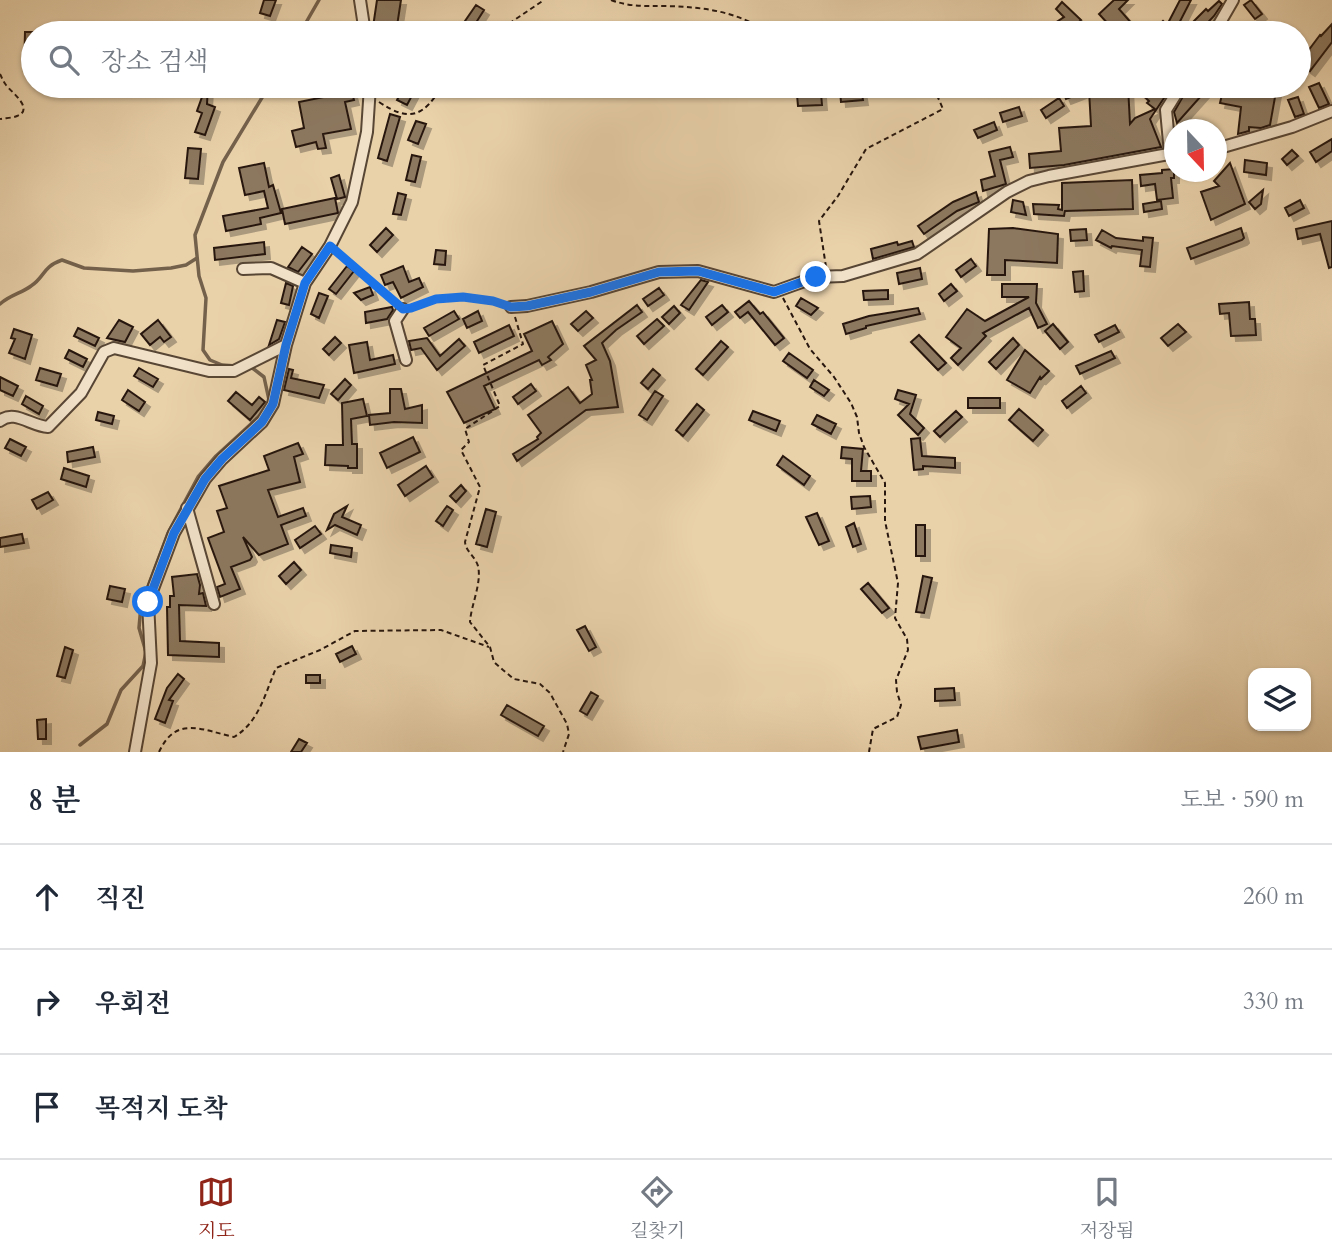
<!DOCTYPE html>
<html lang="ko">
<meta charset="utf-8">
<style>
:root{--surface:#fff;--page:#f2f2f3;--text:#1f2937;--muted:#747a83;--line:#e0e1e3;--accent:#8f2418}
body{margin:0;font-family:Cardo,"Noto Serif KR",serif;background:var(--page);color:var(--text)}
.controls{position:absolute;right:21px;bottom:21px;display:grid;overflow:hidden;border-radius:14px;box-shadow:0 2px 5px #0004}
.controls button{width:63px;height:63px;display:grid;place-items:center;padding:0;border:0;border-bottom:2px solid var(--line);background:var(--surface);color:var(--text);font:35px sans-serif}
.compass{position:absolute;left:1164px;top:119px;width:63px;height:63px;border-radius:50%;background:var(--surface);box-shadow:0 2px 5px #0004;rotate:158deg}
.stop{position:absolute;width:21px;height:21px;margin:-16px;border:5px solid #1a73e8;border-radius:50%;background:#fff}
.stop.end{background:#1a73e8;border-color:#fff;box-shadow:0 2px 7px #0008}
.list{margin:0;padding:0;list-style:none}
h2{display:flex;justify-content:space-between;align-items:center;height:91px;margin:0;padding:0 28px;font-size:30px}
h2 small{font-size:23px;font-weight:400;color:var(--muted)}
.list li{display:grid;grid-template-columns:46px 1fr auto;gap:21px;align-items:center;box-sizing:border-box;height:105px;padding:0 28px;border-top:2px solid var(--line)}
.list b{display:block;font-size:26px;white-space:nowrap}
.list em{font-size:23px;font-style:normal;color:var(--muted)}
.icon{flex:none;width:38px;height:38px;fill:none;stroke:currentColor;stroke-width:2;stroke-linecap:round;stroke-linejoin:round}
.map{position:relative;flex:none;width:1332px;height:752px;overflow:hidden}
.search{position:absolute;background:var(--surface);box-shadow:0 2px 5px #0004;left:21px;right:21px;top:21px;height:77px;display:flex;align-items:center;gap:18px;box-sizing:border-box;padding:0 24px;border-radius:38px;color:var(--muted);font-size:26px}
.sheet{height:406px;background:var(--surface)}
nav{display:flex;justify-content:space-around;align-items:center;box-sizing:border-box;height:98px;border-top:2px solid var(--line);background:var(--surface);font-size:19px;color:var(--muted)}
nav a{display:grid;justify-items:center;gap:4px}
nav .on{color:var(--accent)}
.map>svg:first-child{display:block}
</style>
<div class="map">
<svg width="1332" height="752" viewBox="0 0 1332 752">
<defs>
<filter id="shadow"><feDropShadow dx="5" dy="5" stdDeviation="0" flood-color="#0004"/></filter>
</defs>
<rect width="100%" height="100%" fill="#e9d1aa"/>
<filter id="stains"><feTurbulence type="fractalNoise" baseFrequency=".00286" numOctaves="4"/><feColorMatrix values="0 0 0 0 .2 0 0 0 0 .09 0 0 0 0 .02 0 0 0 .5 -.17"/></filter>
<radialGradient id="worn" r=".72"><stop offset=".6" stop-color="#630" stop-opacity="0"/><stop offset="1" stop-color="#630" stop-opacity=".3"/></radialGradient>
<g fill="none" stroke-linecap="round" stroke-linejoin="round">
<!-- stream -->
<path stroke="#74614c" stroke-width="3.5" d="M300,33l19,-33
M0,304c10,-9 22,-11 31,-18 14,-9 11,-19 31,-26l22,8 49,3 38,-3 15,-3 11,-7
M236,366l-14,-1 -12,-5 -7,-10 3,-52 -7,-22 -4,-41 28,-73 46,-76
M251,367l13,10 5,23
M80,745l27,-21 14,-34 22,-24 3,-14 -7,-24 2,-23 27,-72 30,-56 18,-21 47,-43"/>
</g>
<!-- building -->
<path fill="#8c785f" stroke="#28170e" stroke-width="2" filter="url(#shadow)" d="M264,0h12l-6,16 -10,-3z
M377,0h24l-4,26 17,3v4h-25l-11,-2v-3l-5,-1z
M1114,0h14l-9,9 15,17 -9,7h-13l-3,-4 2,-2 -12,-13z
M1180,0h11l-16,31 2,2h-26l12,-12 4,4z
M1251,0l11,14 -7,5 -11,-14z
M1219,1l3,3 -8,12 -16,17h-16l24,-24 2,2z
M1062,2l19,18 -13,13h-9l-7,-8 12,-8 -8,-8z
M476,5l8,5 -12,19 -9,-5z
M1332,24v18l-22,29 -11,-8 21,-28 1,1z
M25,32h8v39h-9z
M1319,83l10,21 -10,4 -10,-21z
M206,86h2l-1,18 8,3 -10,28 -10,-3 7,-19 -5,-2z
M404,86h13l-10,19 -10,-5z
M1071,86h57l2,38 5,-6 20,-9 -8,-6 2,-2 -16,-15h39l-22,33 11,28 -97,18 -34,3 -1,-14 32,-3 -2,-23 32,-2 -2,-36 -23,9 -4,-10z
M1189,86h21l-33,37 -3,-11z
M1224,86h53l-7,39 -9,3 -12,-1v4l-11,3 3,-27 -21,-4z
M351,89l3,11 -9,2 6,27 -28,5 3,14 -8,1 -2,-7 -20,5 -4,-16 12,-3 -5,-26 30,-6v-2z
M861,89l2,11 -22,2 -1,-11z
M821,93l1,12 -24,1 -1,-11z
M1298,97l6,17 -9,3 -7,-17z
M1059,98l5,8 -18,12 -5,-8z
M1019,107l3,9 -19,6 -3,-9z
M390,114l10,3 -13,44 -9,-3z
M416,121l10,3 -8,20 -10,-4z
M994,122l3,8 -19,8 -4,-8z
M1332,139v12l-16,11 -6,-10z
M1010,147l3,10 -13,3 6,24 -23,7 -2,-11 14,-4 -6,-24z
M188,148l13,1 -3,30 -13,-1z
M1292,150l6,6 -11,9 -5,-6z
M412,155l9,2 -6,25 -9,-2z
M1245,160l22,3 -1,12 -22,-3z
M264,163l5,24 4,-2 8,28 -21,5 1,6 -35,7 -3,-15 45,-8 -4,-17 -19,4 -6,-27z
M1230,163l15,41 -34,16 -10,-28 18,-6 -5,-5z
M1174,169v9h-3l2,20 -16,2 -2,-16 -14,2 -1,-11 22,-2v-3z
M339,175l6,22 -8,2 -6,-21z
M1132,180l1,29 -68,2 -1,5 -30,-2 -1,-10 26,1 -1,4 4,1v-27z
M1263,190l-2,14 -6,5 -6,-7z
M976,192l3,10 -22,9 -33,23 -6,-8 35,-24z
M398,193l8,2 -5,20 -8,-1z
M335,198l3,15 -53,11 -3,-15z
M1013,200l10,2 3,13 -15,-3z
M1300,200l4,8 -15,8 -4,-8z
M1161,201l1,8 -18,3 -1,-8z
M1332,221v46l-3,1 -9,-34 -22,5 -2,-10z
M386,228l7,7 -16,17 -7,-7z
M1013,228l45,6 -1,29 -52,-3v15h-18l2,-46z
M1241,228l3,10 -2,2 -51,19 -4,-11z
M1086,229l1,11 -16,1 -1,-11z
M1102,230l14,8 27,3v-4l10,1 -3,29 -10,-1 2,-16 -30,-4 -1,2 -15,-8z
M912,241l2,6 -41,12 -2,-10 26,-7 1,3z
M264,242l1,12 -50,6 -1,-12z
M302,247l10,7 -14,18 -10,-5z
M436,250l10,1 -1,14 -11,-1z
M971,259l5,7 -15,11 -5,-7z
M347,266l7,5 -18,23 -7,-5z
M403,266l6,16 10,-4 4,9 -22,11 -8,-16 -8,3 -4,-10z
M920,268l2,11 -23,5 -2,-11z
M1083,271l1,20 -9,1 -2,-20z
M701,280l7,2 -19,28 -8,-5z
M286,283l7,3 -4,19 -8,-2z
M951,284l6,7 -13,10 -5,-7z
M1002,284h35l-1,19 11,21 -9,4 -9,-20 -46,25 3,3 -28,29 -7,-7 10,-10 -15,-11 21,-28 18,12 44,-24h-27z
M370,287l3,8 -12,5 -7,-7z
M659,288l5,7 -16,11 -5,-7z
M888,290v9l-24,1 -1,-9z
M319,293l9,3 -9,22 -8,-4z
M801,298l17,10 -7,7 -15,-9z
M749,301l11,13 3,-2 21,26 -9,7 -27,-33 -8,6 -5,-6z
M1249,302l1,17h5l1,16 -25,1 -2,-23 -9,1 -1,-10z
M637,305l5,7 -26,18 -14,13 8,18 8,46 -32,3 -69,51 -4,-7 25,-15 -1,-2 4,-4 -13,-18 40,-28 12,16 12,-9 -2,-14h2l-6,-15 10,-5 -12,-14z
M722,305l6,7 -16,13 -6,-8z
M674,306l6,7 -11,11 -7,-7z
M392,307l1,3 -6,9 -21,4 -1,-11z
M918,308l2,6 -54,12v2l-20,6 -3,-10 26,-8z
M454,311l5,8 -30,17 -5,-8z
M478,311l4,10 -15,7 -4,-9z
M586,311l7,7 -15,13 -7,-7z
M657,319l7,7 -20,18 -7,-8z
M119,320l14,7 -8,15 -18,-4z
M158,320l13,17 -7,5 -4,-5 -10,8 -9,-11z
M277,320l8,2 -6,17 -10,6z
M552,321l11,23 -15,13 3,3 -9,5 -3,-5 -55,26 11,23 -31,14 -17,-31 85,-41 -8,-17z
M1053,324l15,18 -8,7 -15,-18z
M1178,324l8,8 -18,14 -7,-8z
M509,325l5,11 -35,17 -5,-11z
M1115,325l4,7 -20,10 -4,-7z
M78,328l21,10 -4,8 -21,-10z
M14,329l18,6 -7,24 -16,-6 6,-14 -4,-1z
M919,335l27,28 -8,7 -27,-28z
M335,337l6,6 -12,12 -6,-6z
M427,338l13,18 19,-17 6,7 -28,24 -16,-22 -10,2 -2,-9z
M1013,338l6,7 -23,24 -7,-7z
M721,341l7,6 -25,28 -7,-6z
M367,342l3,18 23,-5 2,9 -41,9 -5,-28z
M69,350l18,9 -4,8 -18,-9z
M1025,350l24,21 -8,8 -1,-2 -10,16 -23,-13z
M1111,351l4,7 -35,16 -4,-8z
M789,353l24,17 -6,8 -24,-17z
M40,368l21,6 -4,12 -21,-6z
M139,368l19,11 -5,8 -19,-11z
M289,369l4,1 -2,8 33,7 -5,13 -35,-8z
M653,369l7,6 -12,14 -7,-6z
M0,377l18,9 -5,10 -13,-6z
M345,379l6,6 -13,15 -7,-6z
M814,380l15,10 -5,6 -14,-9z
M531,384l5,7 -18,13 -5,-7z
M1081,386l5,7 -19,15 -5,-7z
M390,389h11l4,20 17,-4v18l-28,-1 -24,3 -1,-10 21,-2z
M128,390l17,12 -6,9 -17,-11z
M898,390l18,5 -6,19 14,14 -6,7 -20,-20 11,-11 -14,-5z
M655,391l8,5 -16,24 -8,-5z
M236,392l16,13 7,-8 6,5 -15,18 -22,-19z
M26,396l17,10 -4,8 -17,-10z
M968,398h32v10h-32z
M363,399l4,17 -16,3 1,25h5v24h-9v-2l-23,-1 1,-20h17l-1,-42z
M697,404l7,6 -21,26 -7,-6z
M1019,409l24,21 -10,11 -24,-21z
M753,411l27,10 -4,10 -27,-11z
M956,411l6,6 -22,20 -6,-6z
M98,412l16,4 -2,8 -16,-4z
M817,415l19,9 -5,10 -19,-10z
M413,437l7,15 -33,16 -7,-15z
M920,438l2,18 33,2v10l-32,-2v3l-9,1 -3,-31z
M10,439l16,8 -5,9 -16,-8z
M298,443l5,11 -9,3 6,25 -32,8 10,27 25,-9 3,8 -25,9 7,19 -29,11 -16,-18 9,20 -2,3 -19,7 9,22 -20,8 -3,-10 8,-3 -17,-46 16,-6 -7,-21 10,-3 -8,-22 50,-16 -5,-14z
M93,447l2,10 -27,5 -1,-10z
M842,447l21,2 -2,22h10v10h-19v-22l-11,-1z
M783,456l27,20 -6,9 -27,-20z
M426,466l7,11 -28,19 -7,-11z
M64,468l25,8 -3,11 -25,-8z
M461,485l5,6 -10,11 -6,-6z
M48,492l5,8 -16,9 -5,-9z
M870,496l1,11 -19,2 -1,-12z
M347,506l-5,11 19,8 -4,10 -22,-10 -8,5 7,-16z
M447,506l6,4 -10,16 -7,-5z
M486,509l10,3 -9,35 -11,-3z
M817,513l12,28 -10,4 -13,-28z
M854,523l7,21 -8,3 -7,-20z
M916,525h9v31h-9z
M315,526l6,8 -21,14 -5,-8z
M22,534l2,9 -24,4v-9z
M331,545l21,3 -1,9 -21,-4z
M294,562l7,8 -15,14 -7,-8z
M197,574l3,11 -1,9 4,-1 3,13 -27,-1 1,36 39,2v14l-51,-2 -1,-48h3v-11h4l-2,-19z
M923,576l9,2 -8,35 -8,-1z
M868,583l21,25 -7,5 -21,-24z
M110,586l15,3 -3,13 -15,-3z
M585,626l11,21 -7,4 -12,-21z
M352,646l4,8 -16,8 -4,-8z
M65,647l8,3 -8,28 -8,-2z
M178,674l6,5 -15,21 4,1 -8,22 -10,-4 12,-31z
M306,675h14v8h-14z
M954,688l1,12 -20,1v-12z
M591,692l7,4 -11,19 -7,-4z
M507,705l37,21 -6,10 -37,-21z
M46,719v20h-8l-1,-19z
M957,730l2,12 -38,7 -3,-12z
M299,739l8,4 -6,9h-10z"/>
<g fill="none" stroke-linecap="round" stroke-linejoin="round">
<defs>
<path id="street" d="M360,0l5,33
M1214,33l19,-33
M1216,149l76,-22 40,-16
M1170,153l-4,-43 15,-24
M243,269l28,-1 34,15
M511,307l16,-1 64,-14 68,-20 39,-1 76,21 42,-15 27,-1 74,-22 90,-62 22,-11 20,-5 125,-23
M403,309l-8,12 11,39
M0,421c14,-12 31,5 48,6l33,-34 23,-41 10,-4 95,23h25l52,-26
M187,508l27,96
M135,752l16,-89 -3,-61 26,-69 31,-54 17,-20 40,-37 11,-18 13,-59 19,-62 25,-37 22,-44 15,-70 3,-46"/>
</defs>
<!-- street casing -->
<use href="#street" stroke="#584635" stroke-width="14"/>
<!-- path -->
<path stroke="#28170e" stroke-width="2" stroke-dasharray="5 3.5" stroke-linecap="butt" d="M611,0c19,7 34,6 54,6 38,1 72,5 104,27
M495,33l49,-33
M0,74c2,4 3,7 6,11 5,7 29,24 11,31 -4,2 -12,2 -17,3
M379,102c31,21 45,14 63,-16
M339,253l57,49
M826,267l-7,-46 19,-25 28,-47 77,-40 -7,-16 -7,-7
M783,298l27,51 24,28 17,26 6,14 2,16 5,14 21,36v38l13,62 -3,35 12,21 1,11 -12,30 1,12 4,13 -4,12 -24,12 -4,23
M413,307c28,-10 57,-14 87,-4
M515,317l8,27 -40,21 17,41 -35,23 4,13 -8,8 19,37 -15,55c1,10 10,14 13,24 4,17 -7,39 -8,56l20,25 4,15 9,8 11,9 26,5 10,9 17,31 2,10 -6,18
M159,752c17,-37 43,-22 75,-15 25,-15 31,-43 42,-69l44,-18 35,-19 86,-1 48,17"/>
<!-- street -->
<use href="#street" stroke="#f1e1c8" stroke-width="10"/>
</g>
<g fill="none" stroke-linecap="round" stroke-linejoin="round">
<!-- route -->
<path stroke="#1a73e8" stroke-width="9" d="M148,602l26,-69 31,-54 17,-20 40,-37 11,-18 13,-59 19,-62 25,-37 73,63 8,-1 25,-9 27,-2 30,4 18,6 16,-1 64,-14 68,-20 39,-1 76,21 42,-15"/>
</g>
<rect width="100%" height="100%" filter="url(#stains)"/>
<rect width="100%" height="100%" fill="url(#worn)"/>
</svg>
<div class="controls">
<button><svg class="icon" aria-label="layers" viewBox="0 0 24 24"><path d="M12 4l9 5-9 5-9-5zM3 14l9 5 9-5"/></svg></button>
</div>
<svg class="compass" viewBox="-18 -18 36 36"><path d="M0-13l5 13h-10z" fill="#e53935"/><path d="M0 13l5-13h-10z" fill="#747a83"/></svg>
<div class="stop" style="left:148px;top:602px"></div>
<div class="stop end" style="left:816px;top:277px"></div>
<div class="search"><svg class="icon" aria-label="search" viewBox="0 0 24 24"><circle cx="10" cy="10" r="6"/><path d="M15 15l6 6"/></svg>장소 검색</div>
</div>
<section class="sheet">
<h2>8 분<small>도보 · 590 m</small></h2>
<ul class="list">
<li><svg class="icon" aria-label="ahead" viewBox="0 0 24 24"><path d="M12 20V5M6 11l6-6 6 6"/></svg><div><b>직진</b></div><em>260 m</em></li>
<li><svg class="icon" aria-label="right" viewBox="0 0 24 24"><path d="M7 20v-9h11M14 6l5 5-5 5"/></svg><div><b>우회전</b></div><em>330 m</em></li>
<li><svg class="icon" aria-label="arrive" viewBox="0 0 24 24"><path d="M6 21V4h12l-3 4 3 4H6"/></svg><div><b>목적지 도착</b></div></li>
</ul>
</section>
<nav>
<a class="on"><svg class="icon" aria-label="map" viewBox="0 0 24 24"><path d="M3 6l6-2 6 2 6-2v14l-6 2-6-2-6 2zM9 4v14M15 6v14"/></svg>지도</a>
<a><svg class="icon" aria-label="directions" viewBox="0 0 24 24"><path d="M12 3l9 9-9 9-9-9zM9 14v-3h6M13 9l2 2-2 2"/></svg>길찾기</a>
<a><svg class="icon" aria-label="saved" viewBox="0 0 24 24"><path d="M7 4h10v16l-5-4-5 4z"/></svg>저장됨</a>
</nav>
